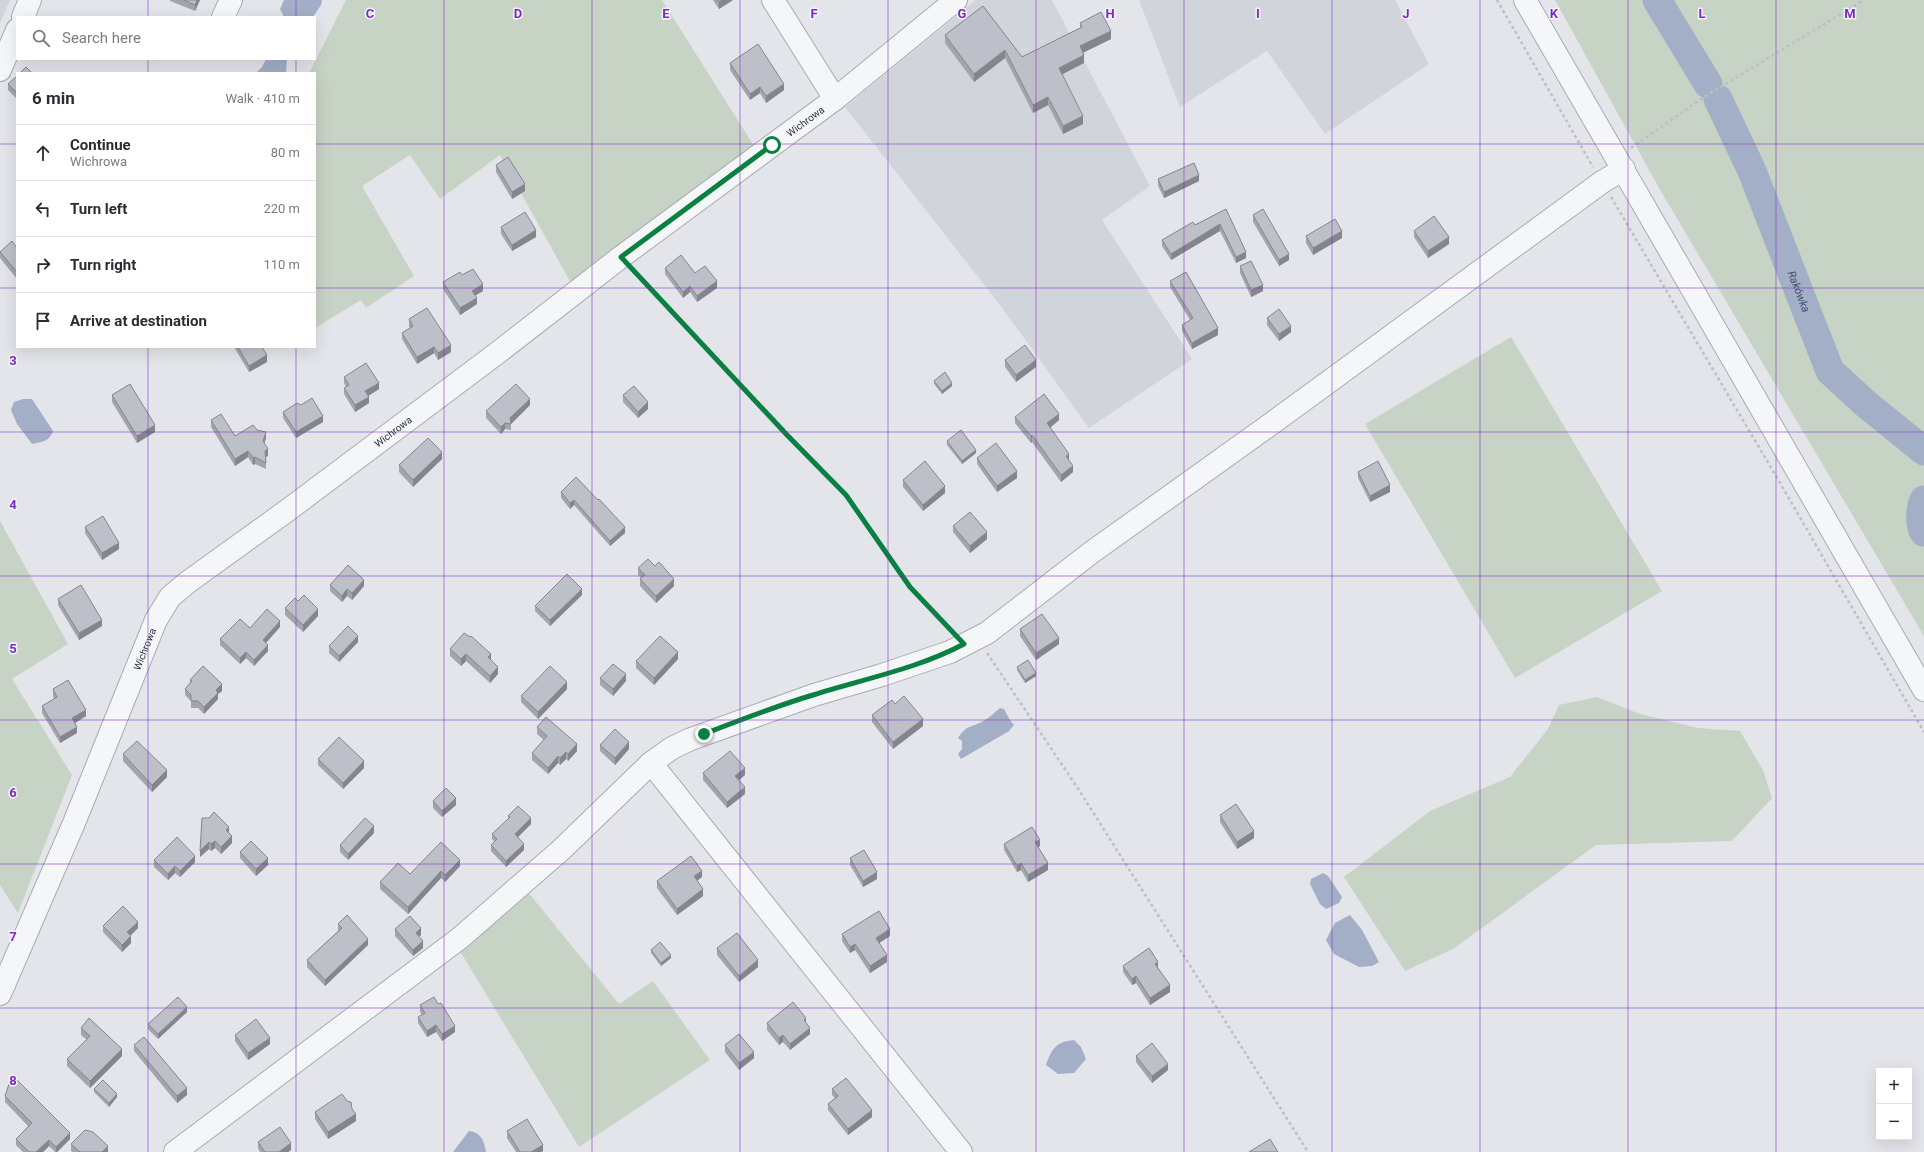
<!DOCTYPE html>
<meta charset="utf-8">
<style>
:root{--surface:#fff;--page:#f2f2f3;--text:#2b2b33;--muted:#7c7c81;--line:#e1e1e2}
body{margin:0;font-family:Roboto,sans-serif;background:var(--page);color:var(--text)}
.controls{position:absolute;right:12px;bottom:12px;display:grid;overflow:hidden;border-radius:0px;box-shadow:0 4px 16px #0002}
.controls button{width:36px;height:36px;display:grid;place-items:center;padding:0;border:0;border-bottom:1px solid var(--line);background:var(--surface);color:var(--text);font:20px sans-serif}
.stop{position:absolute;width:12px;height:12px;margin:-9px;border:3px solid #0b8043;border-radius:50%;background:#fff}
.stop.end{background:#0b8043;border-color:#fff;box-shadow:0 1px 4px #0008}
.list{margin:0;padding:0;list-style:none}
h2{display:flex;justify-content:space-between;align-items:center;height:52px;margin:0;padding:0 16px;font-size:17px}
h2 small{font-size:13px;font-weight:400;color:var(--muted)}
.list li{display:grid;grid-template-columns:26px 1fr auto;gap:12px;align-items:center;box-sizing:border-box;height:56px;padding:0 16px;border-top:1px solid var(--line)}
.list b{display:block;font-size:15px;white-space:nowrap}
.list p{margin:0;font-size:13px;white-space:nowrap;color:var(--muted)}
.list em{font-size:13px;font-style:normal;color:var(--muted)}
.icon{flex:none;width:22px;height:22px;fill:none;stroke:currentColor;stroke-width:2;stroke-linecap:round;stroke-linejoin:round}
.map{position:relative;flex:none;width:1924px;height:1152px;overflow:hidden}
.search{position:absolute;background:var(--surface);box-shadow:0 4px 16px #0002;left:16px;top:16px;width:300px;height:44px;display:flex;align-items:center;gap:10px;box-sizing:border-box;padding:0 14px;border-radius:0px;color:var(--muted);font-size:15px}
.panel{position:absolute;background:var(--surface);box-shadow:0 4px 16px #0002;left:16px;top:72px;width:300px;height:276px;border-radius:0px}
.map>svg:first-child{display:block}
</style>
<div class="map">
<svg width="1924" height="1152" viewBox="0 0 1924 1152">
<rect width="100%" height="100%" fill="#e3e5ea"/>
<!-- built -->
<path fill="#d1d4db" d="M0,0h10l-10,23z
M976,0h76l98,186 -48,34 90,139 -103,69 -89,-123 -155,-198z
M1139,0h256l34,64 -104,70 -58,-83 -87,56z"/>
<!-- green -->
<path fill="#c7d3c5" d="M346,0h316l92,146 -182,139 -72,-130 -60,44 -30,-44 -48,31 52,90 -48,32 -5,-8 -46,28v-255h-6z
M1555,0h369v636l-265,-448z
M1511,337l151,254 -147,87 -150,-254z
M0,521l68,123 -56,35 60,96 -54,138 -18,-28z
M1597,697l43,17 58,14 42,3 23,39 9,28 -40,43 -136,4 -143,104 -48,22 -61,-94 86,-66 80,-34 38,-48 11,-24z
M527,891l92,113 34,-23 57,79 -131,87 -121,-199z"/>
<!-- water -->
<path fill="#a2afc6" d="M284,0h38l-1,5 -8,12h-29l-4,-8z
M266,59h21l-1,14h-30l6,-6z
M23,399h9l21,32c-3,10 -11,11 -21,13l-15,-20 -6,-14 3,-8z
M1000,708l4,1 6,11 4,5 -5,6 -48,28 -3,-5 4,-5v-8l-4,-3c10,-15 15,-10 27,-18 5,-3 10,-8 15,-12z
M1323,873l5,3 14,21 -3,6 -13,6 -6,-5 -10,-20 1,-5z
M1350,915l12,15 17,32 -7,4 -13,1 -25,-13 -8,-14 9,-17z
M1074,1040l7,7 5,12 -12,14 -16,1 -12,-9c6,-17 10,-23 28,-25z
M469,1131c12,1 15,10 17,21h-33z"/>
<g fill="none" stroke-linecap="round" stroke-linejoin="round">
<!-- river -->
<g stroke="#a2afc6" stroke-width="29">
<path d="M1657,0l51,84"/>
<path id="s1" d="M1718,99l34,72 78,200 36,33 58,47"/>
<path d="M1924,500c-4,8 -5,25 0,32"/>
</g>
<defs>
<g id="minor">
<path d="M773,0l62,99"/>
<path d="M1525,0l399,690"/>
<path d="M23,17l7,-17"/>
<path d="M223,17l8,-17"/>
<path d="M0,70l17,-40"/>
<path d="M651,763l21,-15 19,-9 123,-44 68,-20 68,-23 37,-19 105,-81 179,-128 331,-242 22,-13"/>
<path id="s2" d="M0,994l74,-171 82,-203 14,-23 18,-15 100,-72 208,-156 125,-97 214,-158 121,-99"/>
<path d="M175,1152l285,-214 101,-88 90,-87 310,389"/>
</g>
</defs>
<!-- minor casing -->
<use href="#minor" stroke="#a8abb4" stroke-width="24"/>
<!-- path -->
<path stroke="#bdbfc4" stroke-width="2.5" stroke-dasharray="3 3" stroke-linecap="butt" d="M1497,0l96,167
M1631,148l73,-51 160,-97
M1611,197l165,279 148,256
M634,270l212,225 64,92 41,44
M987,653l90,134 231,365"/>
<!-- minor -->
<use href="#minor" stroke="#f5f6f8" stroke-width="22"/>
</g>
<!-- wall -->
<path fill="#a3a5ad" d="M170,0h30l-5,11 -25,-10z
M713,0h20l-14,9z
M983,6l39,51 58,-29v-5l31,16 -28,14 1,10 -22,11 21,50 -20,10 -15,-29 -15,8 -28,-55 -31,24 -29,-39v-8z
M730,63l54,27 -18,13 -6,-10 -10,7 -20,-30z
M17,76v23l-9,-9v-6z
M496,165l29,26 -13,8 -16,-27z
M1158,179l41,2 -35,17 -6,-12z
M1226,209l20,49 -10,5 -16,-32 -49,29 -9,-14v-6l33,-15z
M1253,215l36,45 -10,6 -26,-44z
M501,227l35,10 -24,14 -11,-17z
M1414,231l35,13 -21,14 -14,-21z
M1306,236l36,2 -29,17 -7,-12z
M17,248v31l-17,-21v-7z
M1240,266l23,25 -12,6 -11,-24z
M665,268l30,5 22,15 -20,14 -7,-10 -7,6 -18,-24z
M462,275l21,16 -8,5 2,8 -17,11 -17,-26v-7z
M1170,281l48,54 -26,14 -10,-18v-6l8,-5 -20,-33z
M1267,318l24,14 -12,9 -12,-16z
M409,319l42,33 -13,8 -4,-7 -17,11 -15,-25v-6l8,-5 -1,-2z
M234,347h28l5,15 -18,10z
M1005,360l31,7 -20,15 -11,-15z
M344,377l35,12 -11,7 1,7 -14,9 -11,-18v-6l2,-1 -2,-4z
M934,381l18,5 -10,8 -8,-10z
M112,395l43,37 -18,11 -25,-41z
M623,395l25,14 -10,9 -15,-16z
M530,405l-19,19v6l-6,-1 -4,5 -15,-16v-7z
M283,412l40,10 -27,16 -13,-20z
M1015,417l44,3 -9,8 19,32 4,12 -12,10 -29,-40 -1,1 -16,-20z
M211,420l24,16 22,-6 9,8 -2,5 4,13 -2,1v12l-11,-5 -2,1 -5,-8 -13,9 -24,-39z
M947,441l29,12 -14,11 -15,-19z
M977,458l40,20 -20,14 -20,-28z
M442,459l-29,28 -14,-15v-7z
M1358,472l32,20 -20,10 -12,-24z
M576,477l49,56 -15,13 -36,-41 -4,4 -9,-11v-6z
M903,480l42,13 -22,18 -20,-24z
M953,526l34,13 -17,14 -17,-21z
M85,527l34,22 -17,11 -17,-27z
M655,566l19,20 -18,17 -16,-17v-7l1,-1 -3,-3v-7z
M330,585l34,1 -12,14 -5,-4 -5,6 -12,-11z
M582,595l-32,31 -15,-15v-5z
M58,599l44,27 -23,14 -21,-35z
M298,601l20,15 -15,16 -18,-17v-7z
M280,627l-14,16 2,8 -14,15 -8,-8 -6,6 -20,-19v-6l30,-11z
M1020,629l39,15 -23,16 -16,-24z
M358,642l-19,20 -10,-9v-7z
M450,649l41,11 7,14 -8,9 -24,-22 -5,5 -11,-10z
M678,659l-24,26 -18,-17v-7z
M1017,667l19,9 -11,7 -8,-13z
M600,678l26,3 -13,15 -13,-11z
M190,680l32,11 -4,3v5l-14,15 -6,-6h-7v-7l-6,-6v-6l5,-6z
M53,689l33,27 -11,7 2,10 -17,10 -18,-30v-7l12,-7 -1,-3z
M567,689l-29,30 -17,-17v-6z
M895,704l28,22 -30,23 -21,-27v-7z
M537,727l40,24 -9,10 -2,-2 -6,6 -2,-2 -10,11 -16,-14v-7l12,-13 -7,-6z
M600,745l29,4 -14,16 -15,-14z
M123,754l44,23 -15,15 -29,-31z
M318,759l46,9 -21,21 -25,-24z
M703,773l42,2 -6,5 6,14 -18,14 -24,-28z
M433,801l23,4 -14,12 -9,-9z
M1220,815l34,23 -17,11 -17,-27z
M508,816l23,8 -13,13 6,13 -18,17 -15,-16v-6l4,-3 -3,-3v-5l16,-15z
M202,818l27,15 3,10 -11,11 -6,-6 -4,3 -2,-2 -9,8z
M374,833l-26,27 -8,-8v-7z
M1004,844l36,2 -2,1 10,23 -20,12 -7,-12 -4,2 -13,-22z
M240,852l28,13 -12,11 -16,-18z
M850,858l27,21 -14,8 -13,-22z
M154,860l41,2 -15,15 -5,-4 -7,7 -14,-13z
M460,866l-15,16 -4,-4 -33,36 -28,-25v-7l30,-8z
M702,877l-5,4 6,15 -26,19 -20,-27v-7z
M338,924l30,21 -43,41 -18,-19v-7l31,-29z
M103,926l35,2 -8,8 1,7 -9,9 -19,-20z
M395,929l26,6 -2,2 4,11 -10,8 -18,-20z
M842,934l48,2 -11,7 8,19 -17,11 -15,-23 -5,3 -8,-12z
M717,948l41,19 -19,15 -22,-27z
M651,950l20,8 -10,8 -10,-13z
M1123,966l35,2 12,24 -20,13 -14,-22 -4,2 -9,-13z
M438,1004l17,28 -13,9 -6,-9 -9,5 -9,-14v-6l4,-2 -2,-3v-7z
M187,1012l-29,27 -10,-10v-5z
M767,1023l39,1 4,10 -20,16 -7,-8 -4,3 -12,-15z
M81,1028l41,28 -32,32 -23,-22v-7l20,-19 -6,-5z
M235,1035l35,9 -22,16 -13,-19z
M134,1045l53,50 -10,8 -43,-52z
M725,1045l29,13 -15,12 -14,-18z
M1136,1056l32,14 -16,13 -16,-21z
M94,1089l23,8 -8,10 -15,-15z
M832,1089l40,28 -24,18 -20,-25v-6l7,-6 -3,-3z
M5,1096l65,43 -13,13h-2l-6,-6 -6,6h-20l-7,-7v-6l12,-13 -23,-24z
M352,1109l4,12 -28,18 -13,-20v-7z
M507,1131l36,20 -2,1h-25l-9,-14z
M258,1142l33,8 -3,2h-28l-2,-4z
M71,1144l37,8h-35l-2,-1z"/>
<!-- shaded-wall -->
<path fill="#85868d" d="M197,0h3l-5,11v-6z
M723,0h10l-14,9v-7z
M1111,31v8l-31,15v-8z
M1005,50v8l-31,24v-8z
M1084,55v8l-25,13v-8z
M784,84v6l-18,13v-7z
M760,87v6l-10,7v-6z
M1048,97v8l-15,8v-8z
M1083,116v8l-20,10v-8z
M1199,175v6l-35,17v-6z
M525,184v7l-13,8v-7z
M1220,224v7l-49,29v-6z
M536,230v7l-24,14v-6z
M1342,231v7l-29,17v-7z
M1449,237v7l-21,14v-7z
M1246,252v6l-10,5v-6z
M1289,254v6l-10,6v-6z
M717,281v7l-20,14v-6z
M483,284v7l-11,6v-6z
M1263,285v6l-12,6v-7z
M690,286v6l-7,6v-6z
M477,298v6l-17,11v-7z
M1291,326v6l-12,9v-7z
M1218,328v7l-26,14v-6z
M451,345v7l-13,8v-7z
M434,347v6l-17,11v-7z
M267,355v7l-18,10v-6z
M1036,360v7l-20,15v-7z
M379,383v6l-14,9v-7z
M952,383v3l-10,8v-3z
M369,397v6l-14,9v-7z
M530,399v6l-19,19 -1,-6z
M648,402v7l-10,9v-6z
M1059,414v6l-12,10v-7z
M323,416v6l-27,16v-6z
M505,423v6l-4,5v-7z
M155,425v7l-18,11v-7z
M266,432v6l-3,9v-6z
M1032,435v7l-1,1v-7z
M268,449v7l-3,1v-6z
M976,450v3l-14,11v-3z
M248,451v6l-13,9v-7z
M442,452v7l-29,28v-7z
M1069,454v6l-3,-4z
M255,457v7l-2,1v-7z
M1073,466v6l-12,10v-7z
M1017,471v7l-20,14v-6z
M1390,485v7l-20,10v-6z
M945,486v7l-22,18v-6z
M574,500v5l-4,4v-6z
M625,527v6l-15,13v-5z
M987,532v7l-17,14v-7z
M119,543v6l-17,11v-7z
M674,579v7l-18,17v-7z
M364,580v6l-12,14v-7z
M347,589v7l-5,6v-6z
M582,589v6l-32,31v-6z
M318,609v7l-15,16v-7z
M102,620v6l-23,14v-7z
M280,621v6l-17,19v-6z
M358,636v6l-19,20v-6z
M1059,638v6l-23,16v-7z
M268,645v6l-14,15v-6z
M246,652v6l-6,6v-6z
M678,652v7l-24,26v-7z
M466,654v7l-5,5v-7z
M491,654v7l-3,-4z
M498,667v7l-8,9v-7z
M1036,673v3l-11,7v-3z
M626,674v7l-13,15v-7z
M567,682v7l-29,30v-7z
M222,684v7l-4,3v5l-14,15v-7l12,-17z
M86,710v6l-14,9v-7z
M923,719v7l-30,23v-7z
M77,727v6l-17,10v-6z
M629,742v7l-14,16v-7z
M577,744v7l-9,10v-7z
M566,752v7l-6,6v-7z
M558,756v7l-10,11v-6z
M364,761v7l-21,21v-6z
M745,768v7l-10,8v-7z
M167,770v7l-15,15v-7z
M745,787v7l-18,14v-6z
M456,798v7l-14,12v-6z
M531,818v6l-16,16v-6z
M374,826v7l-26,27v-6z
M229,827v6l-3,-3z
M1254,831v7l-17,11v-7z
M232,836v7l-11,11v-7z
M1040,840v6l-5,3v-7z
M215,841v7l-4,3v-7z
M209,842v7l-9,8v-6z
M524,844v6l-18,17v-6z
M195,856v6l-15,15v-6z
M268,858v7l-12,11v-7z
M460,860v6l-15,16v-7z
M1021,863v7l-4,2v-6z
M1048,863v7l-20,12v-7z
M175,866v7l-7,7v-6z
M441,871v7l-33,36v-7z
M702,871v6l-8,6v-7z
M877,872v7l-14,8v-6z
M703,889v7l-26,19v-6z
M138,922v6l-11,11v-7z
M421,928v7l-5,4v-6z
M890,929v7l-14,9v-7z
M131,936v7l-9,9v-7z
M368,939v6l-43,41v-6z
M423,941v7l-10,8v-6z
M855,944v6l-5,3v-6z
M671,955v3l-10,8v-3z
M887,955v7l-17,11v-7z
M758,960v7l-19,15v-6z
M1158,962v6l-3,-4z
M1136,976v7l-4,2v-6z
M1170,985v7l-20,13v-7z
M187,1007v5l-29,27v-5z
M806,1018v6l-2,-4z
M436,1025v7l-9,5v-6z
M455,1026v6l-13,9v-7z
M810,1028v6l-20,16v-6z
M783,1035v7l-4,3v-7z
M270,1038v6l-22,16v-7z
M122,1049v7l-32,32v-7z
M754,1052v6l-15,12v-7z
M1168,1064v6l-16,13v-7z
M187,1088v7l-10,8v-7z
M117,1094v3l-8,10v-4z
M872,1110v7l-24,18v-6z
M356,1114v7l-28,18v-7z
M70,1133v6l-13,13h-1v-5z
M49,1140v6l-6,6h-7z
M291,1143v7l-3,2h-9z
M543,1145v6l-2,1h-10z
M108,1146v6h-6z"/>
<!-- building -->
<path fill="#bec0c9" stroke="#85868d" d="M184,0h13l-2,5z
M717,0h6l-4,2z
M983,6l39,51 60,-30 -2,-4 21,-11 10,19 -31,15 4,9 -25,13 24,48 -20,10 -15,-29 -15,8 -28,-55 -31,24 -29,-39z
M758,44l26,40 -18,12 -6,-9 -10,7 -20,-31z
M26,67l6,6h-12z
M17,76v17l-9,-9z
M508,157l17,27 -13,8 -16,-27z
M1194,163l5,12 -35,17 -6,-13z
M1226,209l20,43 -10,5 -16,-33 -49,30 -9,-14 31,-18 2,3z
M1263,209l26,45 -10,6 -26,-45z
M525,212l11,18 -24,15 -11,-18z
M1434,216l15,21 -21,14 -14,-20z
M1335,219l7,12 -29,17 -7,-12z
M12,241l5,7v24l-17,-20z
M681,255l14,18 10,-7 12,15 -20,15 -7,-10 -7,6 -18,-24z
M1251,261l12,24 -12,5 -11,-24z
M473,269l10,15 -11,7 5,7 -17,10 -17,-26 17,-10 2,3z
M1186,272l32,56 -26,15 -10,-18 11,-7 -23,-37z
M427,308l24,37 -13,8 -4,-6 -17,10 -15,-24 11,-7 -4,-7z
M1279,309l12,17 -12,8 -12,-16z
M1025,345l11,15 -20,15 -11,-15z
M238,347h24l5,8 -18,11z
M366,363l13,20 -14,8 4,6 -14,8 -11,-17 5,-3 -5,-8z
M945,372l7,11 -10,8 -8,-10z
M130,384l25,41 -18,11 -25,-41z
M516,384l14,15 -20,19 1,6 -6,-1 -4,4 -15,-16z
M634,386l14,16 -10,10 -15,-17z
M1044,394l15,20 -12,9 22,31 -3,2 7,10 -12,9 -29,-40 -1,1 -16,-19z
M312,398l11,18 -27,16 -13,-20 14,-9 4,2z
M221,414l14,22 18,-11 4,5 9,2 -3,9 5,8 -3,2 1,12 -11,-6 -2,1 -5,-7 -13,8 -24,-39z
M961,430l15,20 -14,11 -15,-20z
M428,438l14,14 -29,28 -14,-15z
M996,443l21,28 -20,15 -20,-28z
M925,461l20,25 -22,19 -20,-25z
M1378,461l12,24 -20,11 -12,-24z
M576,477l22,23 1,-1 26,28 -15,14 -36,-41 -4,3 -9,-11z
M970,512l17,20 -17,14 -17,-20z
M103,516l16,27 -17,10 -17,-26z
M648,559l7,7 4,-4 15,17 -18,17 -16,-17 5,-4 -7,-7z
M348,565l16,15 -12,13 -5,-4 -5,7 -12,-11z
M567,574l15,15 -32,31 -15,-14z
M81,585l21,35 -23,13 -21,-34z
M304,595l14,14 -15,16 -18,-17 10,-10 3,3z
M267,609l13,12 -17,19 5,5 -14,15 -8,-8 -6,6 -20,-19 20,-20 10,9z
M1042,614l17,24 -23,15 -16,-24z
M348,626l10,10 -19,20 -10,-10z
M464,633l6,4 1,-1 20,18 -3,3 10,10 -8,9 -24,-22 -5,5 -11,-10z
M660,636l18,16 -24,26 -18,-17z
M1028,660l8,13 -11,7 -8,-13z
M613,664l13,10 -13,15 -13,-11z
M203,666l19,18 -6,6 2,3 -14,14 -6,-6h-7v-6l-6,-6 7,-8 -2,-1z
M550,666l17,16 -29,30 -17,-16z
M68,680l18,30 -14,8 5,9 -17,10 -18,-31 15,-9 -4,-8z
M904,696l19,23 -30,23 -21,-27 20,-15 3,4z
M546,717l31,27 -9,10 -2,-2 -6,6 -2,-2 -10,12 -16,-15 15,-17 -10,-9z
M615,729l14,13 -14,16 -15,-13z
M339,737l25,24 -21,22 -25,-24z
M137,741l30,29 -15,15 -29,-31z
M730,751l15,17 -10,8 10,11 -18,15 -24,-29z
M446,788l10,10 -14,13 -9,-10z
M1236,804l18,27 -17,11 -17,-27z
M518,806l13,12 -16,16 9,10 -18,17 -15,-16 6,-6 -5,-5 18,-17 -2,-1z
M214,812l15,15 -3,3 6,6 -11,11 -6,-6 -4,3 -2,-2 -9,9 2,-33h7z
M365,818l9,8 -26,28 -8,-9z
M1032,827l8,13 -5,2 13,21 -20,12 -7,-12 -4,3 -13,-22z
M177,837l18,19 -15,15 -5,-5 -7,8 -14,-14z
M251,841l17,17 -12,11 -16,-17z
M441,842l19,18 -15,15 -4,-4 -33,36 -28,-25 18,-19 12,11z
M864,850l13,22 -14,9 -13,-23z
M691,856l11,15 -8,5 9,13 -26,20 -20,-28z
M123,906l15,16 -11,10 4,4 -9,9 -19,-19z
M879,911l11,18 -14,9 11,17 -17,11 -15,-22 -5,3 -8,-13z
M347,915l21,24 -43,41 -18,-20 35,-32 -4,-4z
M410,916l11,12 -5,5 7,8 -10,9 -18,-21z
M737,933l21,27 -19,16 -22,-28z
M660,942l11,13 -10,8 -10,-13z
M1149,948l9,14 -3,2 15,21 -20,13 -14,-22 -4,3 -9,-13z
M178,997l9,10 -29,27 -10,-10z
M434,997l4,7 3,-1 14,23 -13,8 -6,-9 -9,6 -9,-14 7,-4 -5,-8z
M793,1002l13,16 -2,2 6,8 -20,16 -7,-9 -4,3 -12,-15z
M89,1018l33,31 -32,32 -23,-22 23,-23 -9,-8z
M256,1019l14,19 -22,15 -13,-18z
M739,1034l15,18 -15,11 -14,-18z
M144,1037l43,51 -10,8 -43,-51z
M1152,1043l16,21 -16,12 -16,-20z
M15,1078l55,55 -14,14 -7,-7 -13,12h-7l-13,-13 16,-16 -27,-27 4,-12z
M846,1078l26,32 -24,19 -20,-25 10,-8 -6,-7z
M103,1080l14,14 -8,9 -15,-14z
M342,1094l5,7 4,1 1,7 4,5 -28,18 -13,-20z
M527,1119l16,26 -12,7h-11l-13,-21z
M280,1127l11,16 -12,9h-14l-7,-10z
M85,1130l8,2 15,14 -6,6h-22l-9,-8z
M1270,1139l8,13h-29z"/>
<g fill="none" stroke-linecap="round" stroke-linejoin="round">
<!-- route -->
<path stroke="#0b8043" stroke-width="5" d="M704,734c36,-14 72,-28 109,-39 50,-16 104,-26 151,-51l-54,-57 -64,-92 -59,-60 -166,-178 151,-112"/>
</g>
<!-- grid -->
<path fill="none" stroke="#7b2cbf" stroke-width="1" stroke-opacity="0.55" d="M148,0v17M296,0v17M444,0v1152M592,0v1152M740,0v1152M888,0v1152M1036,0v1152M1184,0v1152M1332,0v1152M1480,0v1152M1628,0v1152M1776,0v1152M148,59v14M296,59v14M0,144h17M315,144h1609M0,288h17M315,288h1609M148,347v805M296,347v805M0,432h1924M0,576h1924M0,720h1924M0,864h1924M0,1008h1924"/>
<g text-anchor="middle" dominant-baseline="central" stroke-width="3" stroke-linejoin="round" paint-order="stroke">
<!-- street labels -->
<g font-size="10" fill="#2c3140" stroke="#f2f4f7">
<text stroke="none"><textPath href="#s2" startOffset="1226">Wichrowa</textPath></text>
<text stroke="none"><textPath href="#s2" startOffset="710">Wichrowa</textPath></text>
<text stroke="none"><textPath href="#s2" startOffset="374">Wichrowa</textPath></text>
</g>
<!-- water labels -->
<g font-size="11" font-style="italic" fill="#3a4c70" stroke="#f2f4f7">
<text stroke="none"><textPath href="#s1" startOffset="209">Rakówka</textPath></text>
</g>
</g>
<g font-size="13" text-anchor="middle" font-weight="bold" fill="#7b2cbf" stroke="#f2f4f7" stroke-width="3" stroke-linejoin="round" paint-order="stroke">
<text x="370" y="18">C</text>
<text x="518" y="18">D</text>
<text x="666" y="18">E</text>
<text x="814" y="18">F</text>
<text x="962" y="18">G</text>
<text x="1110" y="18">H</text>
<text x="1258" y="18">I</text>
<text x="1406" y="18">J</text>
<text x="1554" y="18">K</text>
<text x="1702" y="18">L</text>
<text x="1850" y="18">M</text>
<text x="13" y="365">3</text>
<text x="13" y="509">4</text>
<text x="13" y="653">5</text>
<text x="13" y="797">6</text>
<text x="13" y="941">7</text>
<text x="13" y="1085">8</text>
</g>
</svg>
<div class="controls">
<button>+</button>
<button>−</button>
</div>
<div class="stop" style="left:772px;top:145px"></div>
<div class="stop end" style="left:704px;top:734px"></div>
<div class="search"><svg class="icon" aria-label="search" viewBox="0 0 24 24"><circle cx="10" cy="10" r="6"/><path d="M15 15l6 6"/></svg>Search here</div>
<section class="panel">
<h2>6 min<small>Walk · 410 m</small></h2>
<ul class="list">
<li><svg class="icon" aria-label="ahead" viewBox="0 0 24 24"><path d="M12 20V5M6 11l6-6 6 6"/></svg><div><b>Continue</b><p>Wichrowa</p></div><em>80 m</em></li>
<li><svg class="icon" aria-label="left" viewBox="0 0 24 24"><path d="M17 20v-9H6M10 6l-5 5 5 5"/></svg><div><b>Turn left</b></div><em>220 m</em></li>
<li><svg class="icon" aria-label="right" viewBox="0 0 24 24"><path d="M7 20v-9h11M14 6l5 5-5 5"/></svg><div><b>Turn right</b></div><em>110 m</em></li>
<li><svg class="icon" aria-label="arrive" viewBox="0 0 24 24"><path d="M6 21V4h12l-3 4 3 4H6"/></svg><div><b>Arrive at destination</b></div></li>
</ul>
</section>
</div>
